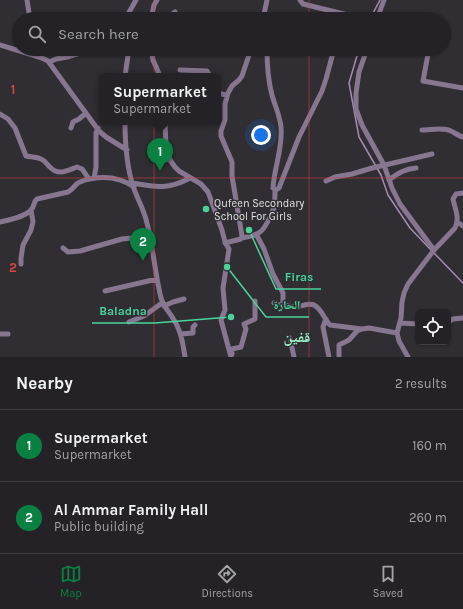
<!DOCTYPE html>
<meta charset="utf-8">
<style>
:root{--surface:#242226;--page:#302f32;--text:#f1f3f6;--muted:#a3a4a7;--line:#413f43;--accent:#0b8043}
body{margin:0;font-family:Karla,"Noto Naskh Arabic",sans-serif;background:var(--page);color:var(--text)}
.controls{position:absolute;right:12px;bottom:12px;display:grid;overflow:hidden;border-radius:6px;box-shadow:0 1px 3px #0004}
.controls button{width:36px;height:36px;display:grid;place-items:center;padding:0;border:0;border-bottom:1px solid var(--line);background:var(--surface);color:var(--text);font:20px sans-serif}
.you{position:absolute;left:261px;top:135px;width:14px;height:14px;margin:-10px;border:3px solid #fff;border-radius:50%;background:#1a73e8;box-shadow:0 0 0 6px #1a73e833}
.badge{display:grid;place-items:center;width:26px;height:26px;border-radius:50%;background:var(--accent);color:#fff;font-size:13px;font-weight:700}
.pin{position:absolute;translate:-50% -33px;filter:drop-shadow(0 1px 2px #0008)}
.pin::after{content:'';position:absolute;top:21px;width:14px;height:12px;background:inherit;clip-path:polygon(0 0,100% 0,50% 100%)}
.popup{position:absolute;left:99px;top:73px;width:122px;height:52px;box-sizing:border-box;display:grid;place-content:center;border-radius:6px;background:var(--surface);filter:drop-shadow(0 1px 3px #0005);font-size:13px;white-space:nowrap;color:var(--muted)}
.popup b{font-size:15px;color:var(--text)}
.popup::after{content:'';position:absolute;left:50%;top:100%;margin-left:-8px;border:8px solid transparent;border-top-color:var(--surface)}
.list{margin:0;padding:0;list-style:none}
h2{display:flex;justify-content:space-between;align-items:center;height:52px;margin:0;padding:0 16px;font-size:17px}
h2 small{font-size:13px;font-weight:400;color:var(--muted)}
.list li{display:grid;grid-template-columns:26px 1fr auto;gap:12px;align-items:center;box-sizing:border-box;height:72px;padding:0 16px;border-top:1px solid var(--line)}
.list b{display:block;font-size:15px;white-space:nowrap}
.list p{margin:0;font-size:13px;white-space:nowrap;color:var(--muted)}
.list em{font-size:13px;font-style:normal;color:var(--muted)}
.icon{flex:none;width:22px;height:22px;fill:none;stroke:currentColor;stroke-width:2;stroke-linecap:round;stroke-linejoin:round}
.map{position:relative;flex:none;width:463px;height:357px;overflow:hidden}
.search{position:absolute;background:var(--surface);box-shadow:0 1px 3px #0004;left:12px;right:12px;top:12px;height:44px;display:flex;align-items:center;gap:10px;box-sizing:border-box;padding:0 14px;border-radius:22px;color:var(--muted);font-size:15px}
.sheet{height:196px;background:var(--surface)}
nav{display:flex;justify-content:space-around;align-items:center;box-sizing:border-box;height:56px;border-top:1px solid var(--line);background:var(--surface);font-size:11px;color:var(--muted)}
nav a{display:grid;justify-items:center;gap:2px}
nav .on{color:var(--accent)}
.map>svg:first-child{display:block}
</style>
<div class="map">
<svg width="463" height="357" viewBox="0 0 463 357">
<rect width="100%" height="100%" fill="#302e32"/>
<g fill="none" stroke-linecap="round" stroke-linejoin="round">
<!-- stream -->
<path stroke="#a58bb4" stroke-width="1.5" d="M371,17l9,-17
M359,49l-10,34 10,54 22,38 7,20 22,33 21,22
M434,253l29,30"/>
<!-- minor -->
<path stroke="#86768f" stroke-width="5" d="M27,0l3,19
M300,0l3,4 53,13
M128,14l8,-14
M353,18l9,-1 14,2
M151,19l3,-14 3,-5
M160,19l8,-2 7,-5
M263,19l4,-19
M377,19l7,-19
M0,45l42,13 6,3 51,70 7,6 21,13
M151,49l2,11 7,16
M267,49c0,15 1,31 5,46 3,11 8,21 9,32 2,21 -7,41 -8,61l3,2 3,-2 20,-51 23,-46 4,-12 8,-30
M367,49l-8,23 -3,21v16l6,16 22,40 8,23 8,16 34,46
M429,49l-6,32 40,7
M49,62l7,-3 11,-2 26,-8
M180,70l27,1 3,5
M125,76l4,-27
M218,91l3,3 6,1
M0,114l8,5 7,9 11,28c5,1 11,1 15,3 5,2 6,6 10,9 8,8 17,2 26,-1l5,2 7,10
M125,122c0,19 2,45 8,64 4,12 11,24 14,37 6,24 8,50 14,75 3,10 8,13 13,22 7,11 9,24 11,37
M165,122l1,25 4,13 5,7 4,4 22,13 7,8 14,38 3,12 4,7 -6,39 2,22 -4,10 10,37
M71,128l2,-6 6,-3 7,-6
M422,130c9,0 21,-3 29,1 4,2 8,5 12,6
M94,178l2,-11v-34l2,-5
M389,180c9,-7 16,-11 27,-12
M326,181l9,-4 17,-3 20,-6 60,-14
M132,183c23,4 36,7 58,-5
M0,222c9,-2 25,-5 31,-12 4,-4 2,-8 6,-11l31,-7c4,-2 6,-6 10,-9 3,-2 8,-3 12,-4 15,-3 31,-1 44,8
M457,222l6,4
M256,234l8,15 9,25 10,19v12
M242,238c6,-1 13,-2 18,-6 3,-2 6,-7 8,-11 7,-11 7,-18 7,-31
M225,243l16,-4 1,-3 -10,-60v-14l-11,-26v-5l4,-11v-16l3,-11 4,-7 7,-6 3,-4 9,-27
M63,248l5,4 12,-1 42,-12 10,-1 17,-7
M21,264v-6l2,-13 8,-15 2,-8 -2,-12
M105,291l52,-12
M274,303c4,3 7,1 12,2 3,1 6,2 9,2 6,0 13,-5 19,-2 8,4 10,14 16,20l32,4
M164,306l9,-4 11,-3
M326,319l-3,8 6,30
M129,322l15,-6 18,-13
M448,322l5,-3 10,-1
M400,323l18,1
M0,334h8
M181,334l12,-1v-6l2,-2
M290,338l4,19
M232,354v-5l9,-2 5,-18 -2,-5 11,-5v-18
M339,357v-12l10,-5 8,-9 5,-2 7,-1 28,5
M408,357l-9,-16 -2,-8 4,-15 1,-16 2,-9 4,-9 26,-34 21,-22c5,-10 0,-19 -2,-29l3,-5 7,-1"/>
</g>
<!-- grid -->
<path fill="none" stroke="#d84444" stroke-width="1" stroke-opacity="0.55" d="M154,0v19M309,0v19M154,49v308M309,49v308M0,178h463"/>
<!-- markers -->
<circle fill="#49d49c" stroke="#302e32" stroke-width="1.5" cx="206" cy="209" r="4"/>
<g text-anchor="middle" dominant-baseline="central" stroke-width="3" stroke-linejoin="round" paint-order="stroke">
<!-- poi labels -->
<g font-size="11" fill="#e1e0e2" stroke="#302e32" text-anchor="start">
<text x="214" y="203">Qufeen Secondary<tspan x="214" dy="13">School For Girls</tspan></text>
</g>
<!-- district labels -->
<g font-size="15" font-weight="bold" fill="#99eec6" stroke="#302e32">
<text x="297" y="337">قفين</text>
</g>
</g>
<g font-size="13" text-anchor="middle" font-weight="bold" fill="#d84444" stroke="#302e32" stroke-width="3" stroke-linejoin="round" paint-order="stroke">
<text x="13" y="94">1</text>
<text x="13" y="272">2</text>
</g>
<!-- callouts -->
<path fill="none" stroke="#49d49c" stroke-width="1.5" d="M249 230L276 289H321M227 267L266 317H309M231 317L155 323H92"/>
<g fill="#49d49c" stroke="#302e32" stroke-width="1.5">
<circle cx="249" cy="230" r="4"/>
<circle cx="227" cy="267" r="4"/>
<circle cx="231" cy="317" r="4"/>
</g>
<g font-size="12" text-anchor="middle" font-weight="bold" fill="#49d49c" stroke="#302e32" stroke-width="3" stroke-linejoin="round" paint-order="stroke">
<text x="299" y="281">Firas</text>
<text x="287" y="309">الحارة</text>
<text x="123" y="315">Baladna</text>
</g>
</svg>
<div class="controls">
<button><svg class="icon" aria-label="locate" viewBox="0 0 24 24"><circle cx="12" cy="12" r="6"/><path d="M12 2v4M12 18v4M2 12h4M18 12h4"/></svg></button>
</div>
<div class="you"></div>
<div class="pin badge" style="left:160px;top:171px">1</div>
<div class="popup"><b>Supermarket</b>Supermarket</div>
<div class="pin badge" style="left:143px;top:261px">2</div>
<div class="search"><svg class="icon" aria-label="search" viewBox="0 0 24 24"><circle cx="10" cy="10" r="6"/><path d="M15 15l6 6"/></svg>Search here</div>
</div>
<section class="sheet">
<h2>Nearby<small>2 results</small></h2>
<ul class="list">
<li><span class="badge">1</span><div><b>Supermarket</b><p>Supermarket</p></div><em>160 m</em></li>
<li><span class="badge">2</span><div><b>Al Ammar Family Hall</b><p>Public building</p></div><em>260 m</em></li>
</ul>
</section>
<nav>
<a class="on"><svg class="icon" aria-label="map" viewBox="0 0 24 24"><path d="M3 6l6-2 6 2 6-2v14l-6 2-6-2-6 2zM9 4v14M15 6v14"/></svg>Map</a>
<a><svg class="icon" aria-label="directions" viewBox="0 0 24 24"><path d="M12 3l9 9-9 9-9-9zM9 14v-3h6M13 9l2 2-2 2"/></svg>Directions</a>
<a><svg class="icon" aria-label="saved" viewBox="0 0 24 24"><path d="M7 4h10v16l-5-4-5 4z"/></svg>Saved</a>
</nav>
